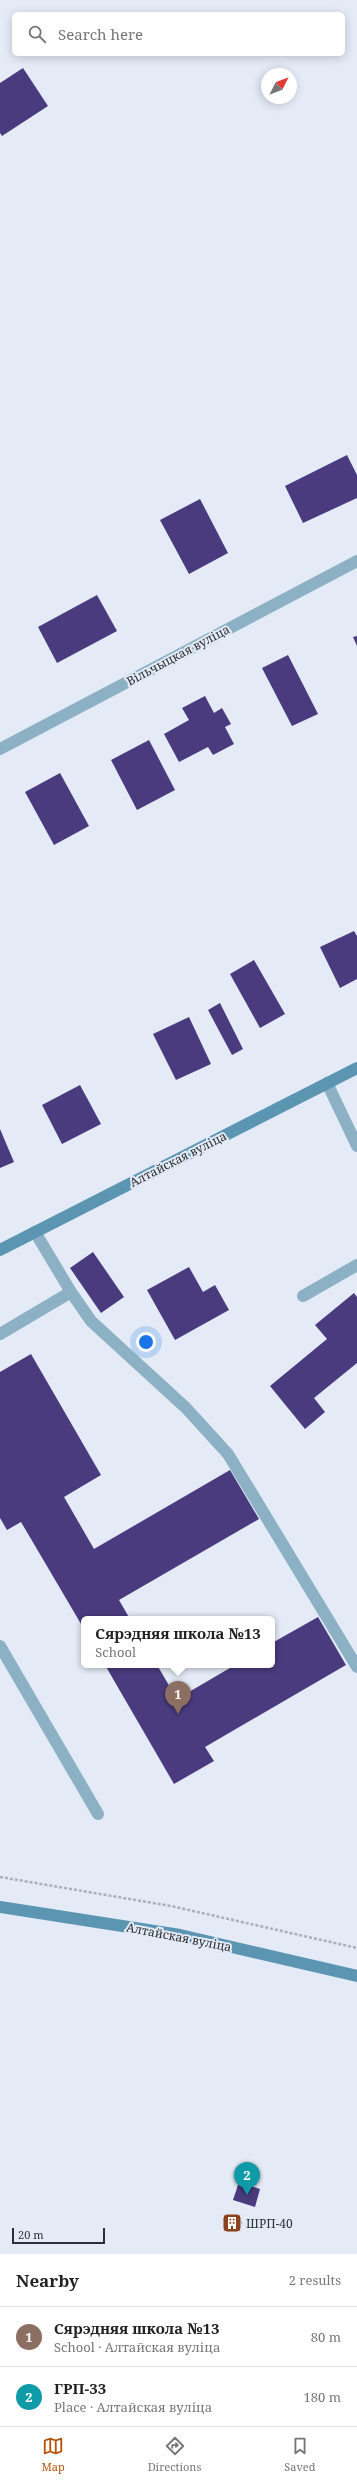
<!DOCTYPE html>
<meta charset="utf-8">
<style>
:root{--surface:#fff;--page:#f2f2f2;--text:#222;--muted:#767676;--line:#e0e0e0;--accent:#b45309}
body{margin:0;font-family:"Noto Serif",serif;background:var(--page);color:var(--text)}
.compass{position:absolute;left:261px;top:68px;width:36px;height:36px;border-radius:50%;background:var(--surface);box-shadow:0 2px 10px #0003;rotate:48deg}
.scale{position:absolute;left:12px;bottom:10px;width:93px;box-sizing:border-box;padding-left:4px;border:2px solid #2c2f33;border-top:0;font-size:11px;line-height:14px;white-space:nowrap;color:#2c2f33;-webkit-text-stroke:3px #e4ebf6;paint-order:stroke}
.you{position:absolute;left:146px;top:1342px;width:14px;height:14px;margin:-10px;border:3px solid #fff;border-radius:50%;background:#1a73e8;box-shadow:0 0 0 6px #1a73e833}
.badge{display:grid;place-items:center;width:26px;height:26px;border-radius:50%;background:var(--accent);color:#fff;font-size:13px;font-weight:700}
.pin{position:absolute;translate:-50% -33px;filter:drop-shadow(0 1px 2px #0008)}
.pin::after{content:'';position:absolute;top:21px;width:14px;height:12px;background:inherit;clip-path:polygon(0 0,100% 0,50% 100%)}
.popup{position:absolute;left:81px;top:1616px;width:194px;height:52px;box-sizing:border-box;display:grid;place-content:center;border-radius:6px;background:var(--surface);filter:drop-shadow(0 1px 3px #0005);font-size:13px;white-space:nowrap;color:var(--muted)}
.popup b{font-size:15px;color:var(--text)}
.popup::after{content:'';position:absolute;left:50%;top:100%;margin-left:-8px;border:8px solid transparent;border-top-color:var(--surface)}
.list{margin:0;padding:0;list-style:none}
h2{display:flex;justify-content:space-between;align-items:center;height:52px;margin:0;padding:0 16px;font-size:17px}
h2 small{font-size:13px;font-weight:400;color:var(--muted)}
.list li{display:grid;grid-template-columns:26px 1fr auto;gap:12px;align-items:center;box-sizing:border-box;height:60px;padding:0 16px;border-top:1px solid var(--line)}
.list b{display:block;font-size:15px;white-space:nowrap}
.list p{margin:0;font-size:13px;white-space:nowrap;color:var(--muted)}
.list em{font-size:13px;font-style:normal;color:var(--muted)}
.icon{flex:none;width:22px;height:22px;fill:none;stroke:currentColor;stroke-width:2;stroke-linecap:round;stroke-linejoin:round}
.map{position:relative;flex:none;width:357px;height:2254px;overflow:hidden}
.search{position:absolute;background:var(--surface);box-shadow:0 2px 10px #0003;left:12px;right:12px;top:12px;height:44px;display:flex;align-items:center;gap:10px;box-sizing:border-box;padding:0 14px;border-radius:6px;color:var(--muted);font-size:15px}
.sheet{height:172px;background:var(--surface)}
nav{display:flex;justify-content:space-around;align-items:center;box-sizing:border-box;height:56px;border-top:1px solid var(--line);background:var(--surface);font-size:11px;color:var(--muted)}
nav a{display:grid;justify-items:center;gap:2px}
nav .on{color:var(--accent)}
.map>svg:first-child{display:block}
</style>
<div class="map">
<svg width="357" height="2254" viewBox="0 0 357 2254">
<rect width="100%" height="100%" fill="#e4ebf6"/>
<!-- building -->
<path fill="#493b7e" d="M23,68l25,38 -46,30 -2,-3v-50z
M347,455l10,20v23l-54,25 -18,-37z
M200,499l28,54 -39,21 -29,-54z
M97,595l20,36 -60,32 -19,-36z
M357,636v10l-4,-9z
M288,655l30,59 -26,12 -30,-58z
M205,696l9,17 8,-5 9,16 -6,3 9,17 -21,11 -5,-8 -29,15 -15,-28 25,-14 -7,-12z
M149,740l26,50 -38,20 -26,-50z
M60,773l29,53 -35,19 -29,-53z
M354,931l3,5v43l-17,9 -20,-41z
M254,960l31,54 -25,14 -30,-54z
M220,1003l23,46 -11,6 -24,-45z
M189,1017l22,47 -35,16 -23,-46z
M80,1085l21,39 -39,20 -20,-39z
M0,1129l14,33 -14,6z
M93,1252l31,45 -23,16 -31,-45z
M189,1267l14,25 12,-7 14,25 -54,30 -28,-50z
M354,1293l3,4v66l-43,35 11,14 -20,17 -35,-43 57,-47 -12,-14z
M31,1354l70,121 -37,22 30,52 136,-79 29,49 -140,81 11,19h-46v10l-63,-107 -14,8 -7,-12v-146z
M318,1617l28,48 -141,82 9,14 -40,23 -69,-119h52l20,34 58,-34h37v-22z
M239,2182l21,7 -5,18 -22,-7z
M225,2216l17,6 -3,7 -16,-6z"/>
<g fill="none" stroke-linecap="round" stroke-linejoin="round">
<!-- path -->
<path stroke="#aaafb8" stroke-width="2.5" stroke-dasharray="3 2" stroke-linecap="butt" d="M0,1877l171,29 186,42"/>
<!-- service -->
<path stroke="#8cb1c5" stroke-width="12" d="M327,1083l30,63
M35,1232l36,60
M303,1296l54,-31
M0,1334l71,-42 20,29 95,87 42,46 129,213
M0,1646l98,168"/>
<!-- minor -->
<path stroke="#8cb1c5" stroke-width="12" d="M0,749l357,-188"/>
<!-- secondary -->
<path stroke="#5b95b2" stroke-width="12" d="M0,1250l357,-182
M0,1907l180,28 177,41"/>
</g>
<!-- icons -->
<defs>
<symbol id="building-square" viewBox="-11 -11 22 22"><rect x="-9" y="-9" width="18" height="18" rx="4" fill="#8a431e" stroke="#e4ebf6"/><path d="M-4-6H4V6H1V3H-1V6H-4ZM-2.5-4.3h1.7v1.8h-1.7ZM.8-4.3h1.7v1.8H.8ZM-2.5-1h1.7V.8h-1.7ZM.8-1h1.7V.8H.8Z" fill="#fff"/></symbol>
</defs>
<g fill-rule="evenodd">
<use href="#building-square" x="221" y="2212" width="22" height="22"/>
</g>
<g text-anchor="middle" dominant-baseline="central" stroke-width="4" stroke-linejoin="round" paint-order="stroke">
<!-- street labels -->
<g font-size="12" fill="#2c2f33" stroke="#e4ebf6">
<text transform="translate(178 655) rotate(-28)">Вільчыцкая вуліца</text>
<text transform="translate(178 1159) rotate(-27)">Алтайская вуліца</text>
<text transform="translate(179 1937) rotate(11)">Алтайская вуліца</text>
</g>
<!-- poi labels -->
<g font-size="12" fill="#2c2f33" stroke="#e4ebf6" text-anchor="start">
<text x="246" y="2223">ШРП-40</text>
</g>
</g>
</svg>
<svg class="compass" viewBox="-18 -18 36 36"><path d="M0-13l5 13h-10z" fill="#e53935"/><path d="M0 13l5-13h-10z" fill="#767676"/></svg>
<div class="scale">20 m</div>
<div class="you"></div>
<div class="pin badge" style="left:178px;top:1714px;background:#8d6e63">1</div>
<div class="popup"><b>Сярэдняя школа №13</b>School</div>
<div class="pin badge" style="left:247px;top:2195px;background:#0f9aa8">2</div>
<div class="search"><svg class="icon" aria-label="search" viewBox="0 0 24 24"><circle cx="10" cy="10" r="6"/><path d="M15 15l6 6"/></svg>Search here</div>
</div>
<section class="sheet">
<h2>Nearby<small>2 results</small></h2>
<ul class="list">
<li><span class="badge" style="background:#8d6e63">1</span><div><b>Сярэдняя школа №13</b><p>School · Алтайская вуліца</p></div><em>80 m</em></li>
<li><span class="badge" style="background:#0f9aa8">2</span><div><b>ГРП-33</b><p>Place · Алтайская вуліца</p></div><em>180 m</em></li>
</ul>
</section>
<nav>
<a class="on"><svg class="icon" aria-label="map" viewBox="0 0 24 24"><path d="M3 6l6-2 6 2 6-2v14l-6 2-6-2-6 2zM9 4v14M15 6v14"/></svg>Map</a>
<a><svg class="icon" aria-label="directions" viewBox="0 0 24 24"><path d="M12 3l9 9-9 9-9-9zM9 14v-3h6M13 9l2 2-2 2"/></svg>Directions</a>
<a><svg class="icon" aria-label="saved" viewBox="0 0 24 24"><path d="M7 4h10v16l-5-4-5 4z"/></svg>Saved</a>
</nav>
